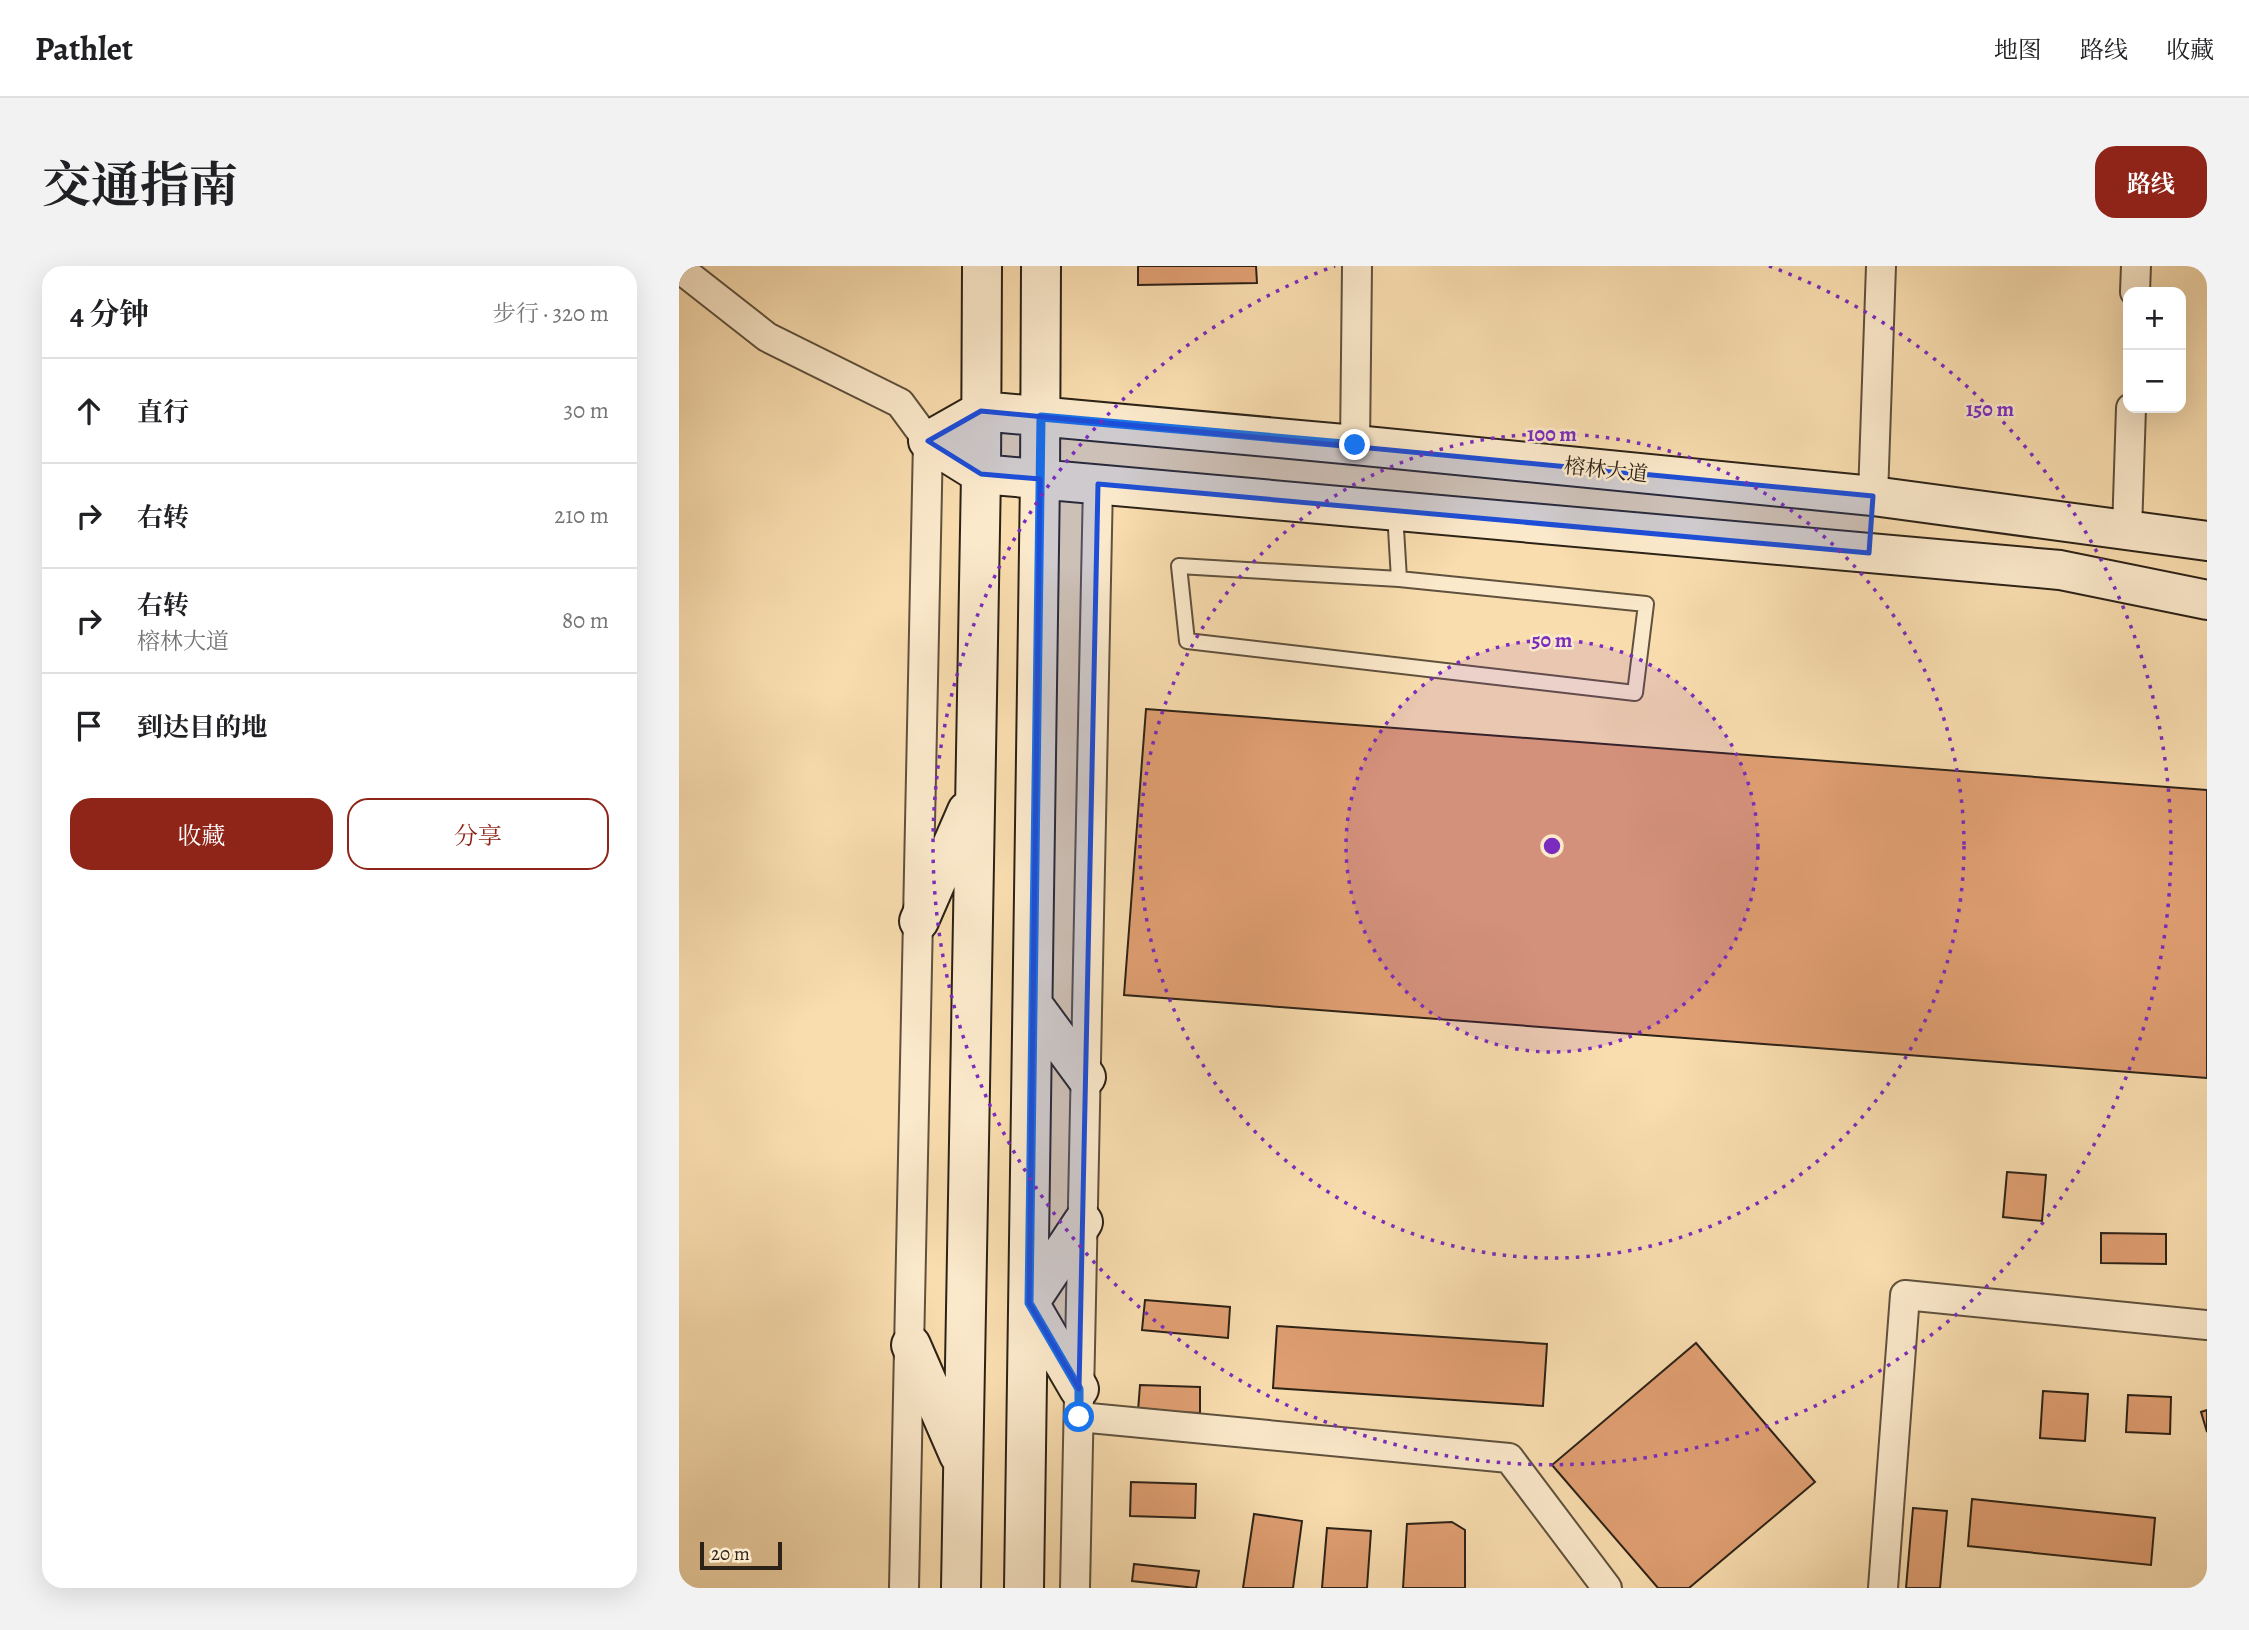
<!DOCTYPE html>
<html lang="zh">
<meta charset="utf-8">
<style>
:root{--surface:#fff;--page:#f2f2f2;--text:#202124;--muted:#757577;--line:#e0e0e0;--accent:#8f2418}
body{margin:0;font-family:Alegreya,"Noto Serif SC",serif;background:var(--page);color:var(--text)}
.controls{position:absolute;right:21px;top:21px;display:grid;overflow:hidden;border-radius:14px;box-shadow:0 7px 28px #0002}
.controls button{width:63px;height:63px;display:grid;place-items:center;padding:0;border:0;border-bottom:2px solid var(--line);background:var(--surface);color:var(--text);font:35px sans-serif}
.scale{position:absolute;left:21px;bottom:18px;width:82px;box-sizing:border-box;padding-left:7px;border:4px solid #2c2217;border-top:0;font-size:19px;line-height:24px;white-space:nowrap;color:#2c2217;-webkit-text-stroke:5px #fbe9cb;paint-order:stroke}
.stop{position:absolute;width:21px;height:21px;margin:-16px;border:5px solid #1a73e8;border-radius:50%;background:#fff}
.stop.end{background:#1a73e8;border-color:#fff;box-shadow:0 2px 7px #0008}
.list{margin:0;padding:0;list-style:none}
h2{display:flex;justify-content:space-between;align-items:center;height:91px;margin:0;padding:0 28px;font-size:30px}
h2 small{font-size:23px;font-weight:400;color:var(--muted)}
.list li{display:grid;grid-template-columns:46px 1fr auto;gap:21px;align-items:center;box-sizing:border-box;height:105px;padding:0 28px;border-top:2px solid var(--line)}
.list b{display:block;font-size:26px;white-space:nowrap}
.list p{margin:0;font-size:23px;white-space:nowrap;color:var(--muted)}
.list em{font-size:23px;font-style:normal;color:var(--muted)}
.actions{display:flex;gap:14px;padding:21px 28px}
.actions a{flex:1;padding:16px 0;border:2px solid var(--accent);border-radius:21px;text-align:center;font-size:24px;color:var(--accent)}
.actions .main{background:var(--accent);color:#fff}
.icon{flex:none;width:38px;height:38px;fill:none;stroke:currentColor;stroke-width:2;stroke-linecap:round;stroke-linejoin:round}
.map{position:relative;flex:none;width:1528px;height:1322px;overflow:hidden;border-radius:21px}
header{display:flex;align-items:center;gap:42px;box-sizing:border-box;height:98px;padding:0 35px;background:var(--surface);border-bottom:2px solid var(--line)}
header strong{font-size:33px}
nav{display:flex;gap:38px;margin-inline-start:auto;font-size:24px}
.intro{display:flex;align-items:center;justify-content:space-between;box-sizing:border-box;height:168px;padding:0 42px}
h1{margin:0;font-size:49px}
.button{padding:18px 32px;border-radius:21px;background:var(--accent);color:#fff;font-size:24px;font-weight:700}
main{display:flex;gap:42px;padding:0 42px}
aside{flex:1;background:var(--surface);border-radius:21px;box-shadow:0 7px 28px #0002}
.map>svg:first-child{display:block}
</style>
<header>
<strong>Pathlet</strong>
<nav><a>地图</a><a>路线</a><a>收藏</a></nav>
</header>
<div class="intro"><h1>交通指南</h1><a class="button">路线</a></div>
<main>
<aside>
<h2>4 分钟<small>步行 · 320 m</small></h2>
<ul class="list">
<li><svg class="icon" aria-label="ahead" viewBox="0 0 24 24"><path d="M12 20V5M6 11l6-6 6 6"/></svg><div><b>直行</b></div><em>30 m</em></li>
<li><svg class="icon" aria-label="right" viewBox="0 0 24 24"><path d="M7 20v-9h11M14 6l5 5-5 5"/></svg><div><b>右转</b></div><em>210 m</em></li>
<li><svg class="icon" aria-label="right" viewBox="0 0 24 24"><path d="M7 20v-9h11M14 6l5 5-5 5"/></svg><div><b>右转</b><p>榕林大道</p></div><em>80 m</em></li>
<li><svg class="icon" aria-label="arrive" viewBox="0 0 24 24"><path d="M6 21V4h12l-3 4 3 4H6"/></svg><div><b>到达目的地</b></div></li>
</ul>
<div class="actions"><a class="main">收藏</a><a>分享</a></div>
</aside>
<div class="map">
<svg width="1528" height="1322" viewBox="0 0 1528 1322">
<rect width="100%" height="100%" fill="#f9ddaf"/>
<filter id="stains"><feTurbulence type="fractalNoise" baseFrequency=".00286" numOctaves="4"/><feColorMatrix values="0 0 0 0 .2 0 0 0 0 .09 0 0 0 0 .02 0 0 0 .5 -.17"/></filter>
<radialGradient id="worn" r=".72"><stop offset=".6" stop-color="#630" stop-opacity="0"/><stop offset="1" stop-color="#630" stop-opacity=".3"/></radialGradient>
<!-- building -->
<path fill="#e09f72" stroke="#2c2217" stroke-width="2" d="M459,0h118l1,17 -119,2z
M467,443l1061,81v288l-1083,-83z
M1328,906l39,3 -4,46 -39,-4z
M1422,967l65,1v30l-65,-1z
M466,1034l85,7 -2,31 -86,-8z
M598,1060l270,18 -4,62 -270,-18z
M1017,1077l119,139 -126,106h-31l-106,-123z
M461,1119l60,2v26l-62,-2z
M1364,1125l45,3 -3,47 -45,-3z
M1449,1129l43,2 -1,37 -44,-2z
M1528,1144v22l-6,-20z
M452,1216l65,2 -1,34 -65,-2z
M1293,1233l183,19 -4,47 -183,-19z
M1234,1242l34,3 -7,77h-34z
M575,1248l48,7 -9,67h-50z
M773,1256l13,8v58h-62l4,-64z
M648,1262l44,3 -4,57h-45z
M455,1298l65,7 -3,17 -64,-7z"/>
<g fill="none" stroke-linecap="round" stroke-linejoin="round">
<defs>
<path id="lane" d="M716,246l4,67 247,25 -11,89 -448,-52 -8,-75 220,13"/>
<path id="street" d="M0,2l88,69 133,66 28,38 -24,1147
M1456,26l1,-26
M676,179l2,-179
M1194,230l8,-230
M1448,265l4,-123
M400,1151l430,41 98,130
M396,1322l23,-1104
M1204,1322l22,-293 302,30"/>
<path id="secondary" d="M1528,275l-334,-45 -518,-51 -374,-34 -53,30 53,33 1079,96 147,30
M240,655l48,-110
M354,739l53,72
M232,1079l48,110
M400,1123l-50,-86 54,-81
M282,1322l20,-1114 1,-208
M345,1322l16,-1109 1,-213"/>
</defs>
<!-- lane casing -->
<use href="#lane" stroke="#5f513d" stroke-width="18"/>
<!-- street casing -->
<use href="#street" stroke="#5f513d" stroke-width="32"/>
<!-- secondary casing -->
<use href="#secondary" stroke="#2c2217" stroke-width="42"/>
<!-- lane -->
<use href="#lane" stroke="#fbe9cb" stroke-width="14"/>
<!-- street -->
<use href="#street" stroke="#fbe9cb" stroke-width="28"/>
<!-- secondary -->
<use href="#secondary" stroke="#fbe9cb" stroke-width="38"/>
</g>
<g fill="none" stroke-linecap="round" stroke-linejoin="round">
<!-- route -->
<path stroke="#1a73e8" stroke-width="9" d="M400,1151v-28l-50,-86 12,-886 314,28"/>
</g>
<!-- marked area -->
<path fill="#1d4ed8" fill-opacity="0.2" stroke="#1d4ed8" stroke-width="5" stroke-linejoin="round" d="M302,145l892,85 -4,57 -771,-69 -19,905 -50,-86 11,-824 -59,-5 -53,-33z"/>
<!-- distance rings -->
<circle cx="873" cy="580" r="206" fill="#7b2cbf" fill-opacity=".12"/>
<g fill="none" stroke="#7b2cbf" stroke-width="3.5" stroke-dasharray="3.5 7">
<circle cx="873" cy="580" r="206"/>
<circle cx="873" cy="580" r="412"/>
<path d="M1090 0A619 619 0 1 1 656 0"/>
</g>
<g text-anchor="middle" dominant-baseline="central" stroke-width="5" stroke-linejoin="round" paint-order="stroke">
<!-- street labels -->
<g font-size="21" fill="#2c2217" stroke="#fbe9cb">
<text transform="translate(927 204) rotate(6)">榕林大道</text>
</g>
</g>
<circle cx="873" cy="580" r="10" fill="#7b2cbf" stroke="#fbe9cb" stroke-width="3.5"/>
<g font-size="21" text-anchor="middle" font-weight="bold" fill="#7b2cbf" stroke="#fbe9cb" stroke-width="5" stroke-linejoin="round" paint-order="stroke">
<text x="1311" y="150">150 m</text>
<text x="873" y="175">100 m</text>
<text x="873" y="381">50 m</text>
</g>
<rect width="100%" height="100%" filter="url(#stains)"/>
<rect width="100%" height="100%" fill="url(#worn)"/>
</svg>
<div class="controls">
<button>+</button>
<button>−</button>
</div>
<div class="scale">20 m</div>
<div class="stop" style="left:400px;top:1151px"></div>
<div class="stop end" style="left:676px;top:179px"></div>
</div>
</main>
